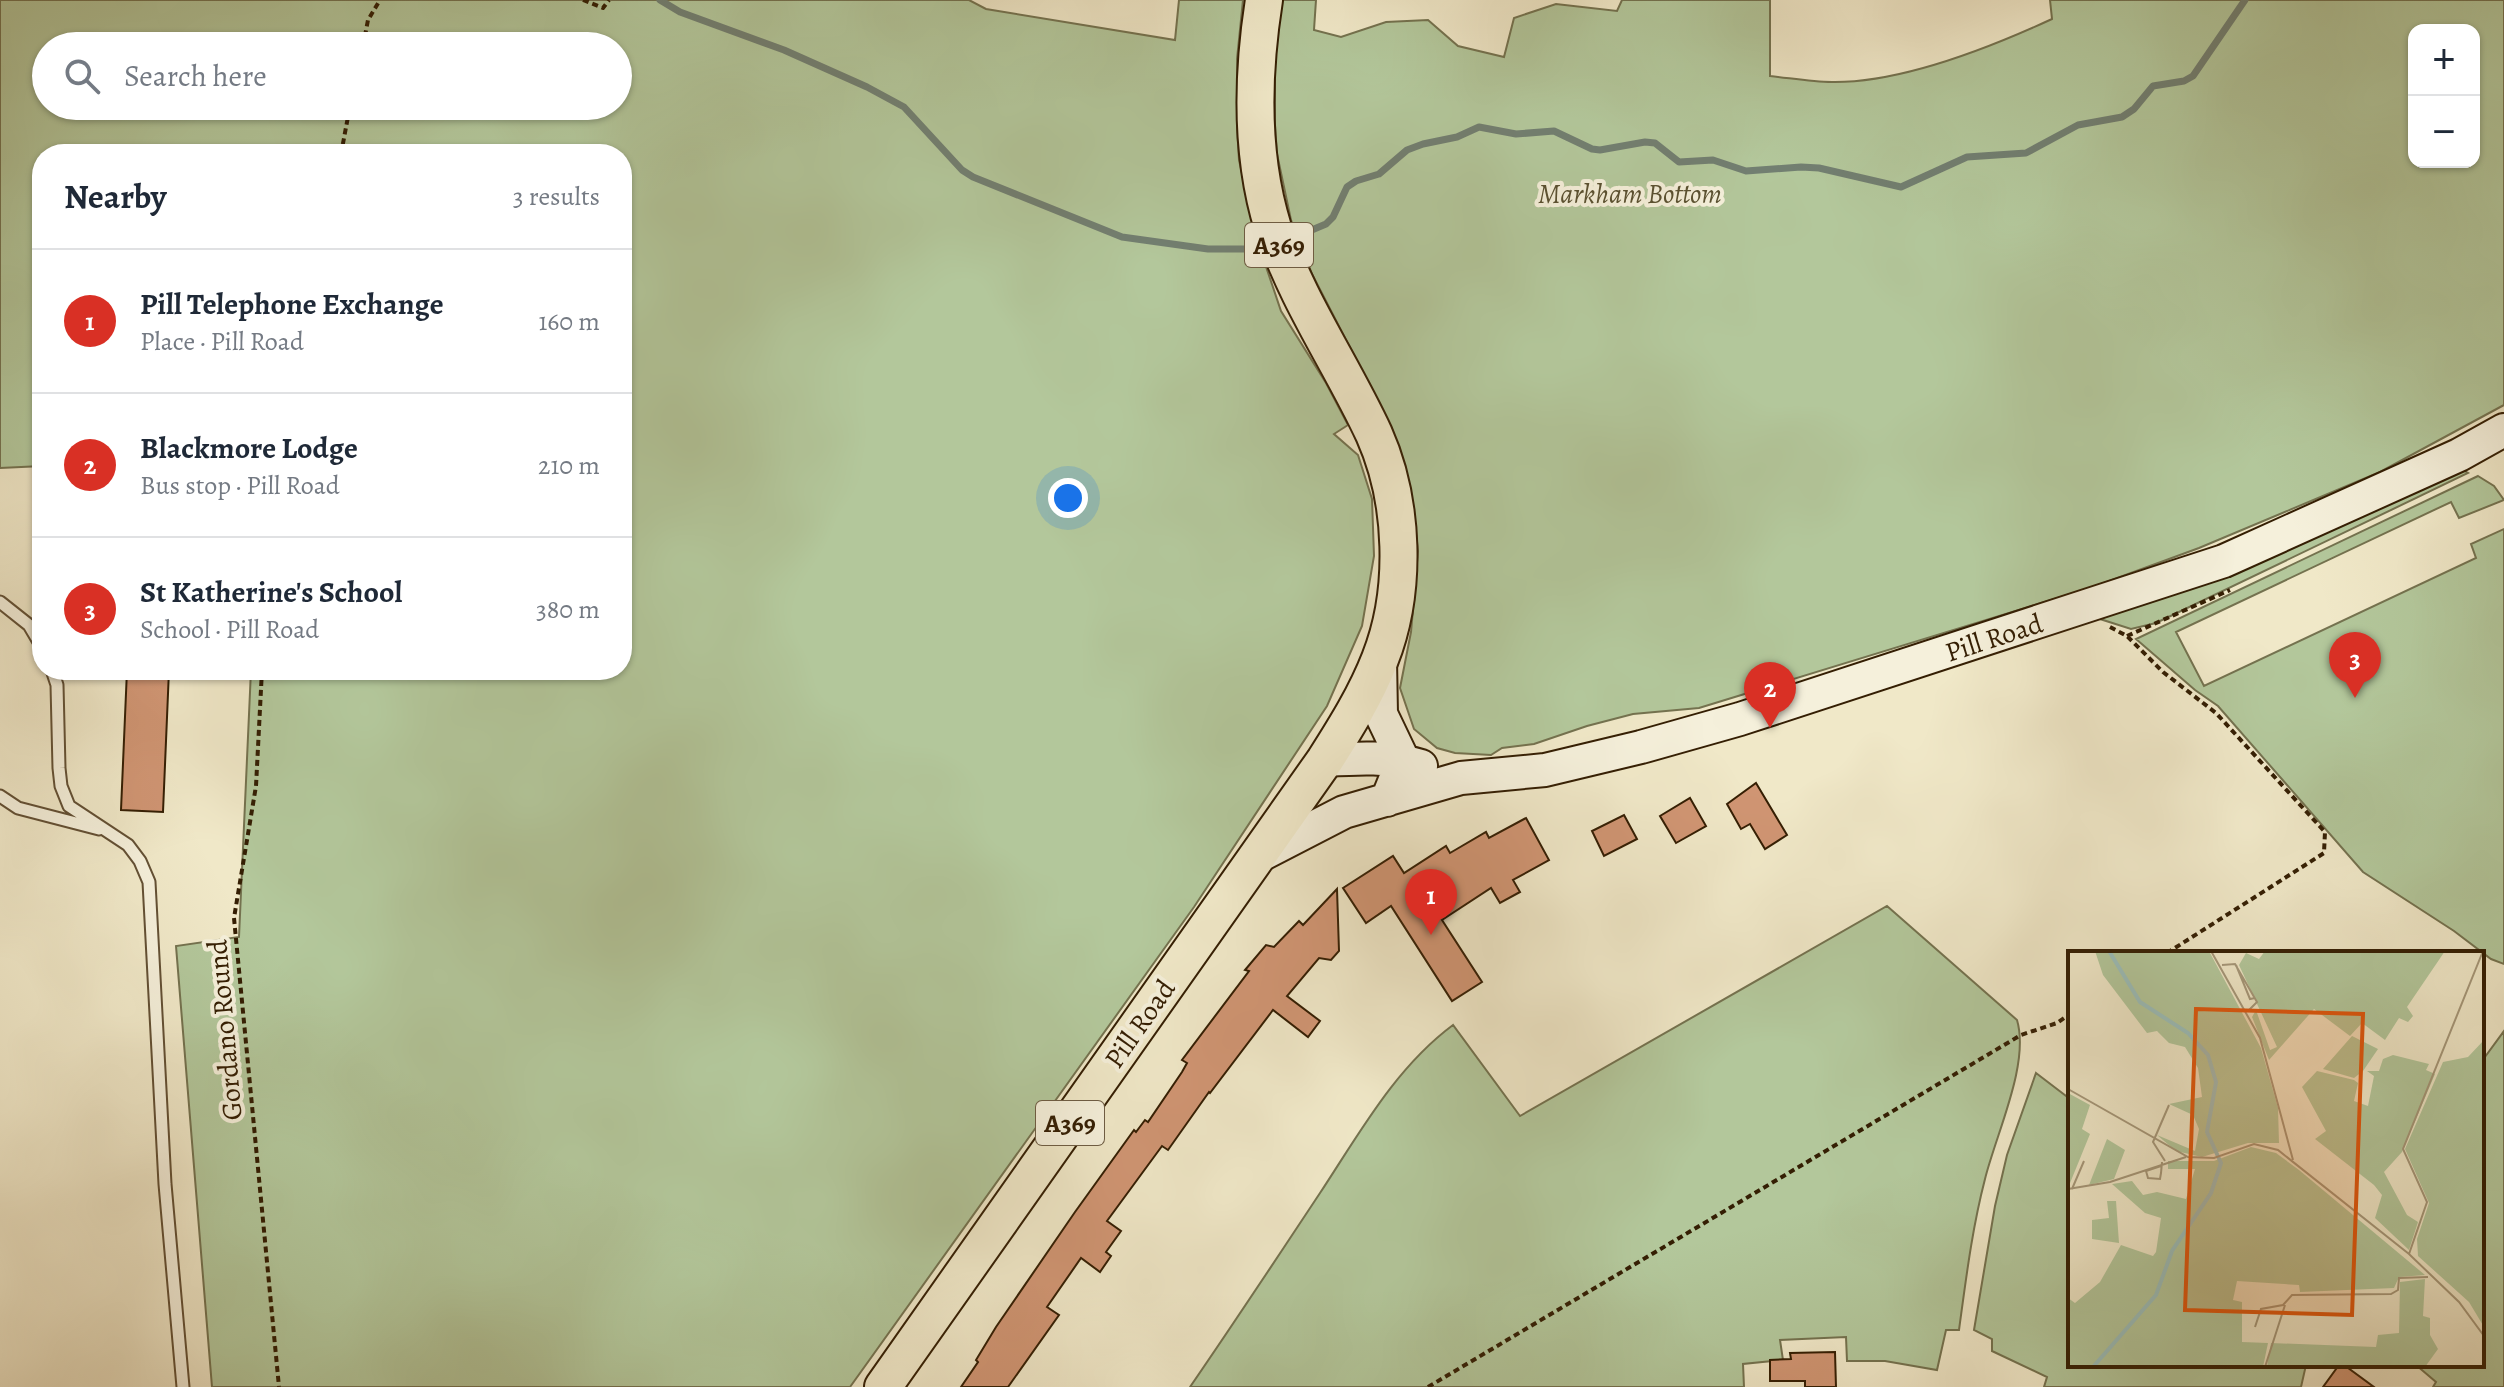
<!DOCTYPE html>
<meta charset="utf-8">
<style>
:root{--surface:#fff;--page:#f2f2f3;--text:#1f2937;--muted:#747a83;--line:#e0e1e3;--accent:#d93025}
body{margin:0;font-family:Alegreya,serif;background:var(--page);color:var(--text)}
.controls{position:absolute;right:24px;top:24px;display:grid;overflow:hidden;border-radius:16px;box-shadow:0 2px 6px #0004}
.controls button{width:72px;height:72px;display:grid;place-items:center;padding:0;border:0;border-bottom:2px solid var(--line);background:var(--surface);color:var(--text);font:40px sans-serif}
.you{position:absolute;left:1068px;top:498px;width:28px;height:28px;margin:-20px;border:6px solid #fff;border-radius:50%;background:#1a73e8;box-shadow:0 0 0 12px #1a73e833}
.badge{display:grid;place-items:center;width:52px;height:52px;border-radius:50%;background:var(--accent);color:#fff;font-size:26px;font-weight:700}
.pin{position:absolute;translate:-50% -66px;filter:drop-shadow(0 2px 4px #0008)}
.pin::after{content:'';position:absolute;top:42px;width:28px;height:24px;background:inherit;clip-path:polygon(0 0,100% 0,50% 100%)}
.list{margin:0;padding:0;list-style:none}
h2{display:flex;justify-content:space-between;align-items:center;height:104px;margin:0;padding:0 32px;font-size:34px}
h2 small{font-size:26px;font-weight:400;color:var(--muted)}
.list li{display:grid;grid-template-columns:52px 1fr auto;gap:24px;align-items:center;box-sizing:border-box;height:144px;padding:0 32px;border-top:2px solid var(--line)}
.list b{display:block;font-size:30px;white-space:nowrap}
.list p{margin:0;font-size:26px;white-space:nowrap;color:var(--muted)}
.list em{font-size:26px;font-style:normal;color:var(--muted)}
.icon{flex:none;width:44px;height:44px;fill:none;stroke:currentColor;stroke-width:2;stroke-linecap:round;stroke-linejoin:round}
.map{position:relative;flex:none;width:2504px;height:1387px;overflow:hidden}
.search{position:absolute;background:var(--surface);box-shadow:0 2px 6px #0004;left:32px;top:32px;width:600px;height:88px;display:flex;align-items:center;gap:20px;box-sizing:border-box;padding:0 28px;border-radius:44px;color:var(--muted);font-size:30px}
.panel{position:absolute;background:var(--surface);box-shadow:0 2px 6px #0004;left:32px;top:144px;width:600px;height:536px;border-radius:32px}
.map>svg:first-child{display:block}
</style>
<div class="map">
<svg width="2504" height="1387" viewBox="0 0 2504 1387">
<rect width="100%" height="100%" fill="#f0e8c8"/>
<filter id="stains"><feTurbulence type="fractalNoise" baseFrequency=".0025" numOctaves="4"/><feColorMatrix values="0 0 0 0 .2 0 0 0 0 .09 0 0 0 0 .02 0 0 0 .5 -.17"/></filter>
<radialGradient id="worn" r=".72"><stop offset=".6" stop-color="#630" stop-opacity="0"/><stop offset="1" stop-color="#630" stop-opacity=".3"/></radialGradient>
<!-- green -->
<path fill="#b3c79b" stroke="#74724f" stroke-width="2" fill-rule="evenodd" d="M0,0h969l17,9 189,31 4,-40h64l-6,59v68l2,33 18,80 24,71 45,72 22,42 -14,9 24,21 14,44 2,57 -12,70 -35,80 -133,201 -344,480h-638l-36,-441 63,-9 12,-267h371v-516h-580v312l-42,2zM46,46h572v60h-572z
M1280,0h36l-2,30 27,7 45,-15 42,-2 30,26 46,11 10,-39 42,-14 61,7 5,-11h148v76c20,2 41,6 62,6 70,1 157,-34 220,-63l-2,-19h454v405l-124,67 -181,76 -109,40 -391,120 -66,6 -46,12 -53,18 -32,4 -11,7 -36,-2 -18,-5 -23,-19 -14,-41 11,-56 7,-81 -5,-47 -8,-36 -13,-39 -80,-155 -21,-54 -14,-66 -2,-29v-63zM2414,30h60v132h-60z
M2458,467l10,6 -312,150 -25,6 -31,-10z
M2478,476l16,10 10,14 -45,18 -8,-16 -275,130 28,54 272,-128 -5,-14 33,-15v435l-13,-5 -37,-28 -91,-59 -145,-166 -23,-16 -59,-51z
M1887,906l130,114c13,44 -21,114 -32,159 -13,50 -19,100 -26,151h-13l-9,40 -52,-9h-38l-1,-24 -66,3 3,20 -40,4 1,23h-554c44,-64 87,-129 130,-194 39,-59 75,-125 133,-168l67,91z
M2504,1031v356h-71l3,-5 -20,-17h66v-304z
M2036,1073l34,26v266h236l-5,22h-257l3,-10 -55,-26v-12l-18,-9 21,-124 12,-51z"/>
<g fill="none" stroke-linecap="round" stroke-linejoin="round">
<!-- stream -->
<path stroke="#727f71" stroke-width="7" d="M660,0l20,12 104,38 83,37 37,20 58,63 11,7 149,60 86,12h48l12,-3
M1288,240l38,-16 7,-7 14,-30 9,-6 23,-7 28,-24 16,-6 34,-7 22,-10 37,7 38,-3 38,18 8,1 45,-8 10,1 24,19 34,-2 33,11 55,-4 18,1 82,19 66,-30 59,-4 52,-28 44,-8 12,-8 19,-23 31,-5 9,-5 52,-76"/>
</g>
<!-- building -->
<path fill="#d09573" stroke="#341e03" stroke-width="2" d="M127,670h42l-6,142 -42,-2z
M1756,783l31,52 -22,14 -15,-25 -9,5 -14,-25z
M1690,798l16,28 -30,17 -16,-27z
M1624,815l13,24 -33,17 -12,-25z
M1526,818l23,42 -36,20 7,12 -20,11 -9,-15 -49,32 40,62 -30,19 -61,-95 -25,17 -23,-35 50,-32 11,17 42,-27 4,7 36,-21 3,6z
M1337,889l2,62 -8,9 -12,-2 -32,38 33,25 -12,16 -35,-27 -63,83 -1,-1 -41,58 -6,-4 -55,75 14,10 -15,21 5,4 -11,16 -19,-14 -34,49 12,8 -51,72h-47l17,-25 -2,-2 20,-33 79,-115 59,-82 2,2 9,-12 3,2 34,-50 5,-9 -5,-3 67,-89 -4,-1 21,-25 8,2 25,-26 4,4z
M1835,1352l1,35h-31v-6h-35v-21l21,-1 -1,-6z
M2339,1365h5l30,22h-51z"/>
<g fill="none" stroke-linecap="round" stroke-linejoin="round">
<defs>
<path id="lane" d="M0,602l29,23 13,22
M52,670l5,15 2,83 2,18 8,20 59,39 12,16 9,21 16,302 18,203
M0,796l18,12 81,21"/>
<path id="secondary" d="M1380,660l1,54 22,46 -16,40
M1325,760c33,-2 64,-4 96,6
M1257,857l87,-45 117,-34 84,-8 96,-23 99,-28 484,-158 235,-106 45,-25"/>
<path id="primary" d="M883,1387l442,-627c21,-33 41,-65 55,-101 27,-68 24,-158 -6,-225 -32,-69 -77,-133 -101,-206 -23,-74 -21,-152 -9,-228"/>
</defs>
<!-- lane casing -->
<use href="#lane" stroke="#635034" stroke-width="15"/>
<!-- secondary casing -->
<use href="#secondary" stroke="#341e03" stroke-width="36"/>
<!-- primary casing -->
<use href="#primary" stroke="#341e03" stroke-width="40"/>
<!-- path -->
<path stroke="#341e03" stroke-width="4" stroke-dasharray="6 4" stroke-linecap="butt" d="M583,0l20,8 6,-8
M363,46l5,-26 12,-20
M341,154l9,-48
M2110,627l17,9 36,36 53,41 109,119 -1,21 -157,100
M2127,636l103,-46
M262,670l-6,116 -22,132 45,469
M1428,1387l593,-352 36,-12 13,-9"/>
<!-- lane -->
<use href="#lane" stroke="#f5f0db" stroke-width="11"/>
<!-- secondary -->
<use href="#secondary" stroke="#f5f0db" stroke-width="32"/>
<!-- primary -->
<use href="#primary" stroke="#f0e8c8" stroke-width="36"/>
</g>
<g text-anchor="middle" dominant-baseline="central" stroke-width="8" stroke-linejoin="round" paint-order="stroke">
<!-- shield labels -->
<g fill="#f5f0db" stroke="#6e5d44" stroke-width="2">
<rect x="1245" y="223" width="68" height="44" rx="6"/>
<rect x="1036" y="1101" width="68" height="44" rx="6"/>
</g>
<g font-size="26" font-weight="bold" fill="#341e03">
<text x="1279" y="245">A369</text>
<text x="1070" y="1123">A369</text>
</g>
<!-- park labels -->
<g font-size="28" font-style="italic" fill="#5a5131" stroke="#f5f0db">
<text x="1630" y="194">Markham Bottom</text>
</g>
<!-- street labels -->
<g font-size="28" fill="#341e03" stroke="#f5f0db">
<text transform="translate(1994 638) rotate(-18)">Pill Road</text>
<text transform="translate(1140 1024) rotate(-55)">Pill Road</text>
<text transform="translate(225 1030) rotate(-95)">Gordano Round</text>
</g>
</g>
<!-- overview -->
<g transform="translate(2068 951)">
<rect width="416" height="416" fill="#f0e8c8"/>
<path d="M27,0h114l52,97 17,60 1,35h-31l-46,14 -26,-6 -19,-16 38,16 4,-22 -6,-14 -24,-11 33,-7 -4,-29 -13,-21 -16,-4 -12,-12 -10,2 -44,-58zM197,0h180l-38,56 6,9 -5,6 -9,-4 -14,22 -23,-17 -12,13 -36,-27 -45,51 -17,-43 4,-7 14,40 7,-3 -38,-82 7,-12 13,6zM284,85l26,13 -15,22 -9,7 -31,-9zM416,89v287l-15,-25 -51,-46 -1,-17 12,-36 -24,-54 38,-87 25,-5zM325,104l36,9 -3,6 9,4 -33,78 -18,20 23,43 11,7 -9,28 -34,-32 7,-23 -8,-10 -59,-46 11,-8 -24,-44 15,-16 37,9 4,3 -4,18 14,5 6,-30 -7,-5h12l4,-12zM0,142l22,12 -8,24 8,5 -22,54zM39,188l18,11 -11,29 -25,6zM183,196l25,6 23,17 126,105 -26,2 -5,11 -94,4 -1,-7 -62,-4 -4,19 9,2v40l26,1 -5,24h-195v-69l7,5 25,-21 21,-37 32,11 3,-4 5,-34 -16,-5 -33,-29 20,-3 11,14 14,-3 29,7 9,-30h-27v-8h46zM39,250h9l3,42 -27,-4v-19l17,-2zM357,328l-2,37 7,2v17l8,14 -13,18h-158l4,-24 105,4 2,-12 21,-2 1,-51z" fill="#b3c79b"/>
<path fill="none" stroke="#9bbfbb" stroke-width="4" d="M25,416l63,-72 16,-44 39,-58 10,-30 -14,-31 9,-50 -8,-27 -20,-22 -48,-31 -31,-51"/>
<path fill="none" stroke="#a59779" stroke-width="2" d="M143,0l49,87 33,122M154,14l13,-1 22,38 -9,9M168,14l14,34 5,-1M0,138l120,68 26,1 40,-14 24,6 131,104 50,48 25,34M97,210l-12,-19 16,-37M93,215l-15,5 2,7 12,1 1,-6 1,-11M0,238l42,-7 76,-25M4,238l12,-28M341,303l18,-52 -24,-53 80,-198M187,376l6,-18 22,-4 9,-10 99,-1 7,-4 1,-12 29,-1M197,416l20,-62"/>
<path fill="#df560c" fill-opacity="0.15" stroke="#df560c" stroke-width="4" d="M128,58l167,5 -11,301 -167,-5z"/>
<rect width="416" height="416" fill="none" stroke="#341e03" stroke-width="4"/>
</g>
<rect width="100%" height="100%" filter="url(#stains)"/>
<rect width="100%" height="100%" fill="url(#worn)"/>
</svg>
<div class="controls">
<button>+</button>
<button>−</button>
</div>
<div class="you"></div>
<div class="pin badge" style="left:1431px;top:935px">1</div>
<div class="pin badge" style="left:1770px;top:728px">2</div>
<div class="pin badge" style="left:2355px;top:698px">3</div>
<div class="search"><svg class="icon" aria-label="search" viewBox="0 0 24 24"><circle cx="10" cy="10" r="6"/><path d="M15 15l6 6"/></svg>Search here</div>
<section class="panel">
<h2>Nearby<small>3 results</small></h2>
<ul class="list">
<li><span class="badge">1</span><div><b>Pill Telephone Exchange</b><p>Place · Pill Road</p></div><em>160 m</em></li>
<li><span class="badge">2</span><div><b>Blackmore Lodge</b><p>Bus stop · Pill Road</p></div><em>210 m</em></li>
<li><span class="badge">3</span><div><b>St Katherine's School</b><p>School · Pill Road</p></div><em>380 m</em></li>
</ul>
</section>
</div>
